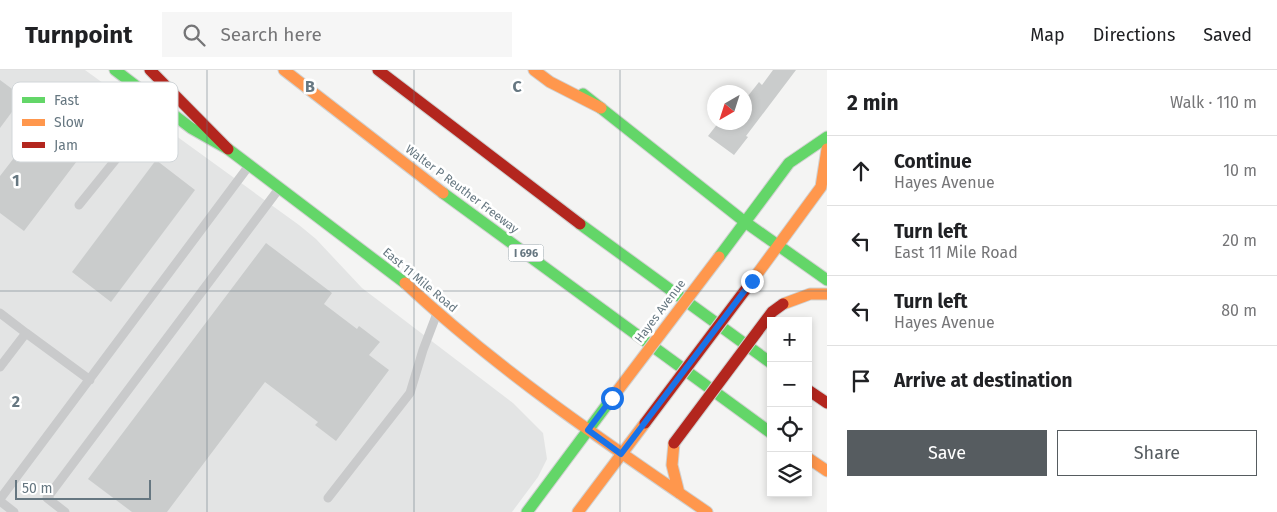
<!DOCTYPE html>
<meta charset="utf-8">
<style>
:root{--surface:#fff;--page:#f6f6f6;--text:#202124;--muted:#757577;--line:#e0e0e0;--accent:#565c60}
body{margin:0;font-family:"Fira Sans",sans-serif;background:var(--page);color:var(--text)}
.controls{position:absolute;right:15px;bottom:15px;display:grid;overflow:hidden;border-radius:0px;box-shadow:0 2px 8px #0003}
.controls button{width:45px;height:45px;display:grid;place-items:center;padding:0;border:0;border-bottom:1px solid var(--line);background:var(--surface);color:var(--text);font:25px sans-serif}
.compass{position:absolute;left:707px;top:15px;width:45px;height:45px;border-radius:50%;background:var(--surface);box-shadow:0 2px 8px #0003;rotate:219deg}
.scale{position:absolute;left:15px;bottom:12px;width:136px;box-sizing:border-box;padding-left:5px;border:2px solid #667781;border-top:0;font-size:14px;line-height:18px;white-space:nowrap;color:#667781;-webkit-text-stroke:4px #fff;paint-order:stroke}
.stop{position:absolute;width:15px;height:15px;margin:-11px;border:4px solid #1a73e8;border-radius:50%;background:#fff}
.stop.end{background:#1a73e8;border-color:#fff;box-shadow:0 1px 5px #0008}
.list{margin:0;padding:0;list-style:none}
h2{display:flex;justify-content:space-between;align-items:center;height:65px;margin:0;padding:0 20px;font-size:21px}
h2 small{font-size:16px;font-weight:400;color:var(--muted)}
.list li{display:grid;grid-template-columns:32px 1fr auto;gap:15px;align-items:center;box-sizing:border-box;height:70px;padding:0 20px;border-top:1px solid var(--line)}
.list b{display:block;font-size:19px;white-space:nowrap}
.list p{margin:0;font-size:16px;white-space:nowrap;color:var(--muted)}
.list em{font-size:16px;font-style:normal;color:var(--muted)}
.actions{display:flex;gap:10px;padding:15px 20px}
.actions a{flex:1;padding:11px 0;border:1px solid var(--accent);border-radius:0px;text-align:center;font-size:18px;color:var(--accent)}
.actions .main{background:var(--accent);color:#fff}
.icon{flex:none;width:28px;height:28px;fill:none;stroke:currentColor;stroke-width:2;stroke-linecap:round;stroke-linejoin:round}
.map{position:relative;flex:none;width:827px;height:442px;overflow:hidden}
header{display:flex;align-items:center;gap:30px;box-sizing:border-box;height:70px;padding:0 25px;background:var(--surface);border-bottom:1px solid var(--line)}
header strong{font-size:24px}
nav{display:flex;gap:28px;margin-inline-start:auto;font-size:18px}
.search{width:350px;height:45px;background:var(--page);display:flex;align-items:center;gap:12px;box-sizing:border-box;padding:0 18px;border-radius:0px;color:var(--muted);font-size:19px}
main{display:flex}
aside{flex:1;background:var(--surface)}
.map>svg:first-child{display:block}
</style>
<header>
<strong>Turnpoint</strong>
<div class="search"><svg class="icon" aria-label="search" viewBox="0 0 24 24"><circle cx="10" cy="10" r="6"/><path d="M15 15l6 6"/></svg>Search here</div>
<nav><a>Map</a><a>Directions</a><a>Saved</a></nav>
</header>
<main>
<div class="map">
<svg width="827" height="442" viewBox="0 0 827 442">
<rect width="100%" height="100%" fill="#f4f4f3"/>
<!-- built -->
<path fill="#e3e4e4" d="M0,0h85l214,155 17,14 46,49 151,115 30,30 4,26 -9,18 -26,35h-512z"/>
<!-- building -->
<path fill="#cacccc" d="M773,0h23l-50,66 2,1 -14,18 -26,-19 11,-14h25v-21l15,-19 3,3z
M0,10l23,17 -23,31z
M67,19l41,31 -84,111 -24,-18v-37z
M156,90l39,30 -84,112 -39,-30z
M266,173l66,50 -8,11 33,25 2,-3 21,16 -11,13 20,15 -53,71 -21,-16 3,-3 -53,-40 -98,130h-35l-44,-33z"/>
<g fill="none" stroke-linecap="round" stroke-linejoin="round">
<defs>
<path id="fast" d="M115,0l76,58 37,21 177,134
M583,24l162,128 82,58
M443,123l328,240
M580,154l191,139
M719,187l70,-94 38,-26
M527,442l85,-114"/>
<path id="slow" d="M284,0l159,123
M534,0l16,12 51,26
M752,211l69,-94 6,-38
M405,213c92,86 198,158 302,229
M783,234l27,-10h17
M674,373l-2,22 7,28
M808,388l19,13
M578,442l67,-89"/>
<path id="jam" d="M150,0l78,79
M378,0l202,154
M808,320l19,13"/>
</defs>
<!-- fast casing -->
<use href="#fast" stroke="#d0d1d1" stroke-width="13"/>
<!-- slow casing -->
<use href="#slow" stroke="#d0d1d1" stroke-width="13"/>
<!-- jam casing -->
<use href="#jam" stroke="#d0d1d1" stroke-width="13"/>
<!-- lane -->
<path stroke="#c9cacb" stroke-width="9" d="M79,135l80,-99
M0,243l26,20
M0,297l26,-34 64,47
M328,428l82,-105 13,-43 13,-34
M0,429l248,-332
M0,431l14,11
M65,442l-18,-14 231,-308"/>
<!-- fast -->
<use href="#fast" stroke="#63d668" stroke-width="11"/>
<!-- slow -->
<use href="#slow" stroke="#ff974d" stroke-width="11"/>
<!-- jam -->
<use href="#jam" stroke="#b3261e" stroke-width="11"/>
<defs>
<path id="slow-bridge" d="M612,328l107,-141"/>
<path id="jam-bridge" d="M645,353l107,-142
M674,373l98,-131 11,-8"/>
</defs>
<!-- slow-bridge casing -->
<use href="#slow-bridge" stroke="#d0d1d1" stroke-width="13" stroke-linecap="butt"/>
<!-- jam-bridge casing -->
<use href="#jam-bridge" stroke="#d0d1d1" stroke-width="13" stroke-linecap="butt"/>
<!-- slow-bridge -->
<use href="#slow-bridge" stroke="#ff974d" stroke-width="11"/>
<!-- jam-bridge -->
<use href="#jam-bridge" stroke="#b3261e" stroke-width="11"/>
</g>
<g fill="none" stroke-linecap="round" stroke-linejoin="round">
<!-- route -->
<path stroke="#1a73e8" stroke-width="6" d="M612,328l-24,32 33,24 131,-173"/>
</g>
<!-- grid -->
<path fill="none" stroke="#667781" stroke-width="1" stroke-opacity="0.55" d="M207,0v442M414,0v442M620,0v442M0,221h827"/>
<g text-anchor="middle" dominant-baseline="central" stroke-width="5" stroke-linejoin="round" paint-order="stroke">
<!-- shield labels -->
<rect fill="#fff" stroke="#94a0a7" stroke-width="1" x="508.5" y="174.5" width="35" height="17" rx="4"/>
<g font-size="11" font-weight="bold" fill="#667781">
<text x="526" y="183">I 696</text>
</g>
<!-- street labels -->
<g font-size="12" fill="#667781" stroke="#fff">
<text transform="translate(462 119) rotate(37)">Walter P Reuther Freeway</text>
<text transform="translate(420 210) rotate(40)">East 11 Mile Road</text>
<text transform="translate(660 241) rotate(-53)">Hayes Avenue</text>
</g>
</g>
<!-- legend -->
<rect x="12" y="12" width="166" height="80" rx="8" fill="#fff" stroke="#d1d6d9" stroke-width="1"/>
<rect x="22" y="27" width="23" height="6" fill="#63d668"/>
<rect x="22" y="49" width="23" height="7" fill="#ff974d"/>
<rect x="22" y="72" width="23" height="6" fill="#b3261e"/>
<g font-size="14" fill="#667781">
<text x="54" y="35">Fast</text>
<text x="54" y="57">Slow</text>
<text x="54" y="80">Jam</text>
</g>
<g font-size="16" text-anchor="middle" font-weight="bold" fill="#667781" stroke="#fff" stroke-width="5" stroke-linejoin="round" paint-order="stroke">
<text x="310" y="22">B</text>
<text x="517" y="22">C</text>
<text x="16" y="116">1</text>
<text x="16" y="337">2</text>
</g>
</svg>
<div class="controls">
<button>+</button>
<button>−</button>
<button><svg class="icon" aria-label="locate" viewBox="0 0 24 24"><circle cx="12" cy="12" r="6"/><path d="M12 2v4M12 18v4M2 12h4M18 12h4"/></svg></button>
<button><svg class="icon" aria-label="layers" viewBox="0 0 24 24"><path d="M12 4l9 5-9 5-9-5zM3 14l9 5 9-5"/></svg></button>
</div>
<svg class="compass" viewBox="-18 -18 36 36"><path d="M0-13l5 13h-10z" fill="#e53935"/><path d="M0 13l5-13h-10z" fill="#757577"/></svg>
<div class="scale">50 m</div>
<div class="stop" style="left:612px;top:328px"></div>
<div class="stop end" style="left:752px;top:211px"></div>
</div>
<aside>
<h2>2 min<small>Walk · 110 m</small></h2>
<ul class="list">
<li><svg class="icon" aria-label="ahead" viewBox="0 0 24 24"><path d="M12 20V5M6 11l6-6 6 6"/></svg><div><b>Continue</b><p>Hayes Avenue</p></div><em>10 m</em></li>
<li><svg class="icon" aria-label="left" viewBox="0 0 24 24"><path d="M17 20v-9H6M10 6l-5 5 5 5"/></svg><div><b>Turn left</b><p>East 11 Mile Road</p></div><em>20 m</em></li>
<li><svg class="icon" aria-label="left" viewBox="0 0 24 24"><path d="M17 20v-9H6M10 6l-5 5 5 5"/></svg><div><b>Turn left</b><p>Hayes Avenue</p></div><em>80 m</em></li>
<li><svg class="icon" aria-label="arrive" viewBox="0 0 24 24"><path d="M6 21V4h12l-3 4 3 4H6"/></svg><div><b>Arrive at destination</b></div></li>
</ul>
<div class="actions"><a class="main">Save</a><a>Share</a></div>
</aside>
</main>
